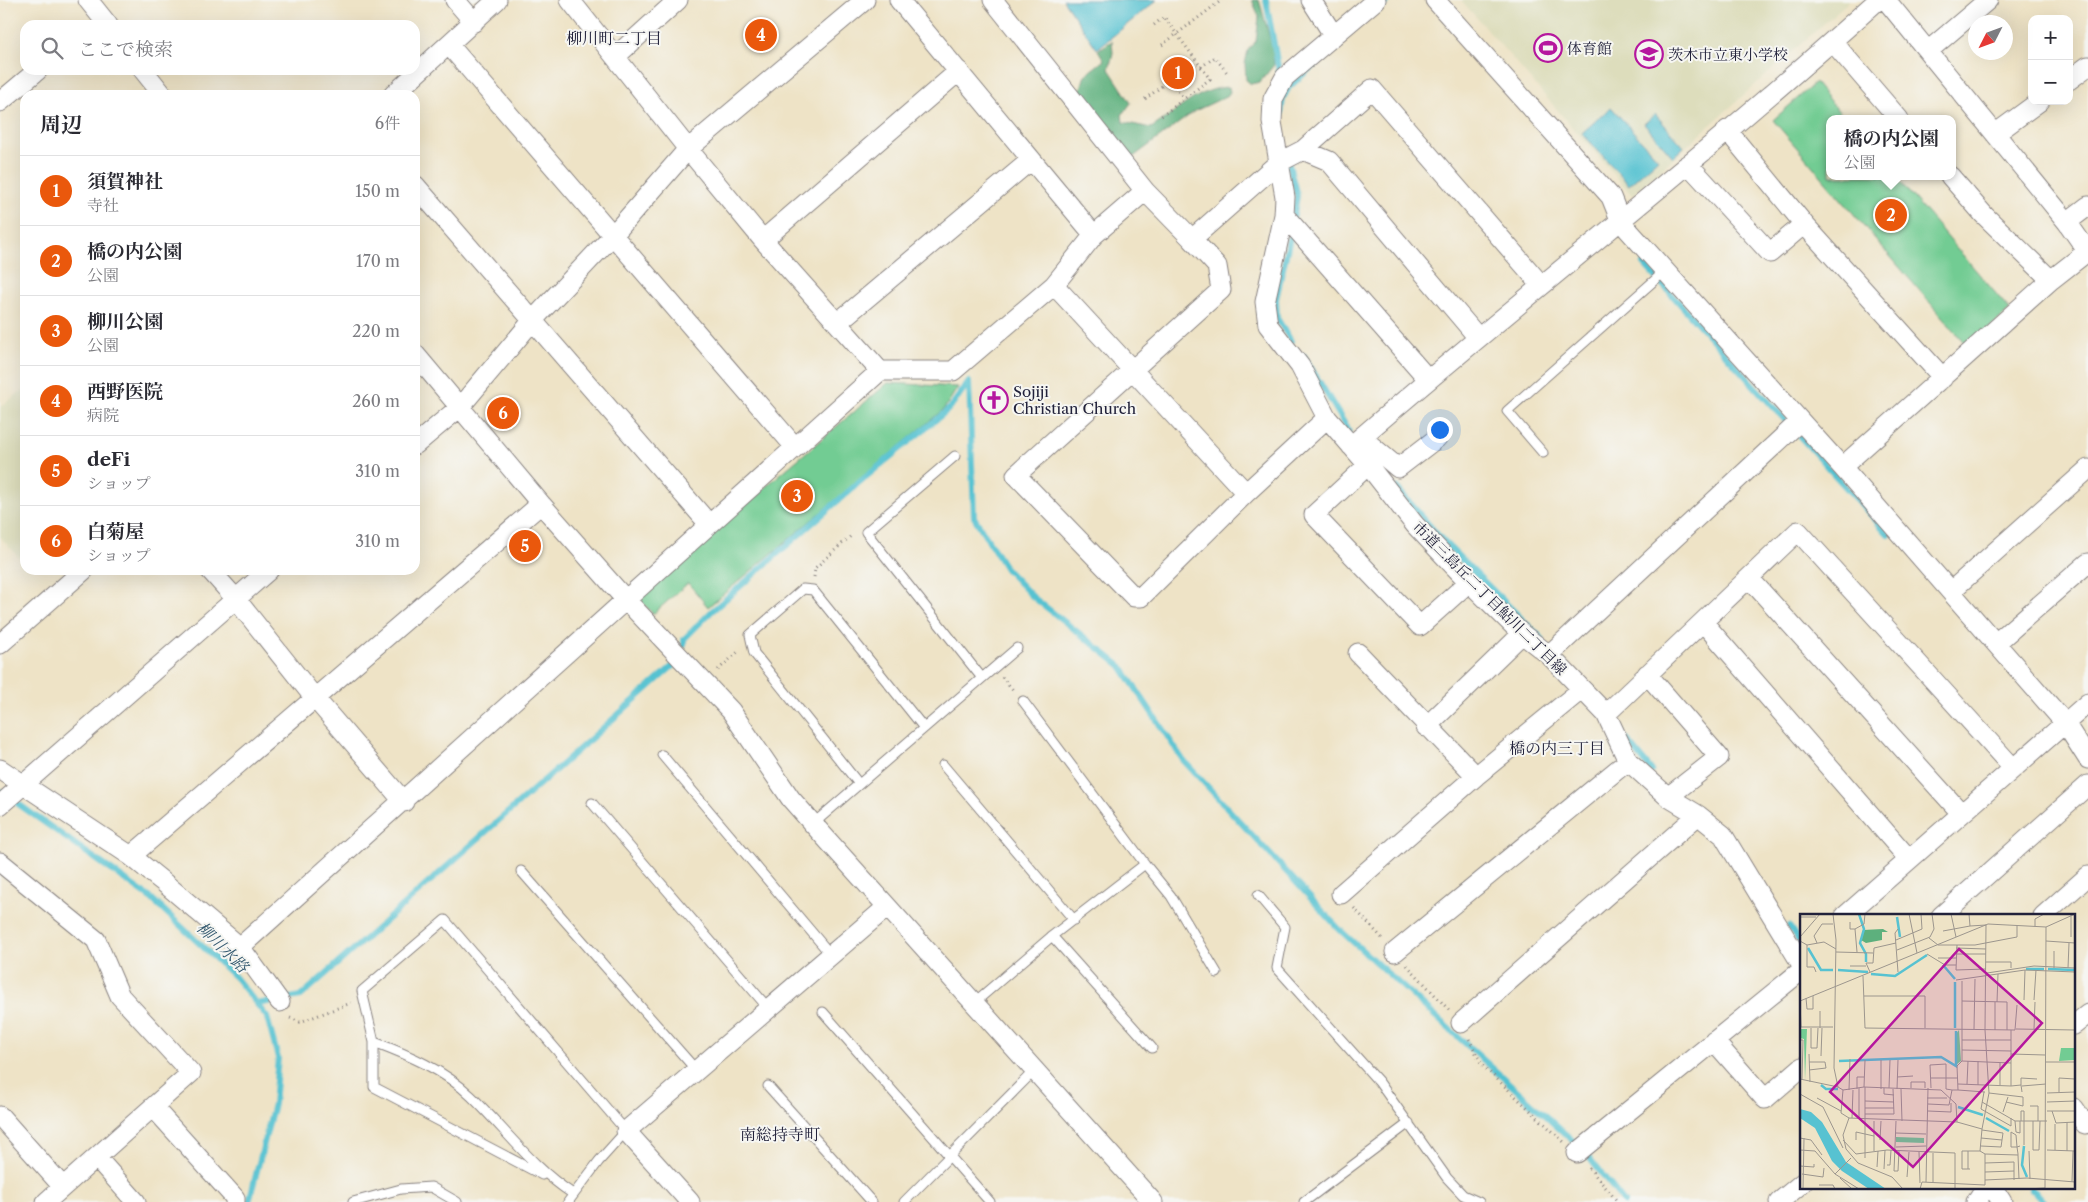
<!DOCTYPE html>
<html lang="ja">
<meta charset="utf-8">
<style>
:root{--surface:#fff;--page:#f2f2f3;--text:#2b2b33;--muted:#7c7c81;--line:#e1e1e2;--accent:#ea580c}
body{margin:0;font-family:"Libre Caslon Text","Noto Serif JP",serif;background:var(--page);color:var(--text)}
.controls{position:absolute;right:15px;top:15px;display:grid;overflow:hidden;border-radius:10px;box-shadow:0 5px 20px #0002}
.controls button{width:45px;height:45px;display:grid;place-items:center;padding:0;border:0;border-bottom:1px solid var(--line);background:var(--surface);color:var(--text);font:25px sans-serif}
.compass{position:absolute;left:1968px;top:15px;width:45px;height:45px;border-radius:50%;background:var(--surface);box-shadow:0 5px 20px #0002;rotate:228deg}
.you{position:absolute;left:1439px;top:429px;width:18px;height:18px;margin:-12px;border:4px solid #fff;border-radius:50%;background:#1a73e8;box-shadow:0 0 0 8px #1a73e833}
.badge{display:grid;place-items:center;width:32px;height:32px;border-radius:50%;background:var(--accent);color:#fff;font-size:16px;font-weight:700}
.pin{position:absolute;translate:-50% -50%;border:2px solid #fff;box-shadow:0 1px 5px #0006}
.popup{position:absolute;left:1826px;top:115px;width:130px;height:65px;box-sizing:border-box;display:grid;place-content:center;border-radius:10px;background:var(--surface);filter:drop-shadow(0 1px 4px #0005);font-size:16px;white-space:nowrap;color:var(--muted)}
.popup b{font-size:19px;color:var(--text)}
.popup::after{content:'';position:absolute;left:50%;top:100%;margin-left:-10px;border:10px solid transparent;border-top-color:var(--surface)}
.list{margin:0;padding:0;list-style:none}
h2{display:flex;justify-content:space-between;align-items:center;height:65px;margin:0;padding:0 20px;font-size:21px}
h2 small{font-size:16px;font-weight:400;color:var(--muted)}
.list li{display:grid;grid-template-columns:32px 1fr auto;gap:15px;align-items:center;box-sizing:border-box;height:70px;padding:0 20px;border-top:1px solid var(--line)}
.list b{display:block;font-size:19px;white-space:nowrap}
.list p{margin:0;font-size:16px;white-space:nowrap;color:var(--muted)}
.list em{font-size:16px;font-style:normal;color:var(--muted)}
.icon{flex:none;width:28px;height:28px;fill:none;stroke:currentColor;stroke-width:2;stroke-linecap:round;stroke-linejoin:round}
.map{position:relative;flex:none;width:2088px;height:1202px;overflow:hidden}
.search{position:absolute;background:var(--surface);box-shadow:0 5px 20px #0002;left:20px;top:20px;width:400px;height:55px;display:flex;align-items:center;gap:12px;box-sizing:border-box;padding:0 18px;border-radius:15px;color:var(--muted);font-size:19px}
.panel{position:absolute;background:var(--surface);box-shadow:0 5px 20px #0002;left:20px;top:90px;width:400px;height:485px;border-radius:15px}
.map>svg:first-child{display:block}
</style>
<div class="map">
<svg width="2088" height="1202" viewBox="0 0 2088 1202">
<rect width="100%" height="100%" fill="#f6f6f2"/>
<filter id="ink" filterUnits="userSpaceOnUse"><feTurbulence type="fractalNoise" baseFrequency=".02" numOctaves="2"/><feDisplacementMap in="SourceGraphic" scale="10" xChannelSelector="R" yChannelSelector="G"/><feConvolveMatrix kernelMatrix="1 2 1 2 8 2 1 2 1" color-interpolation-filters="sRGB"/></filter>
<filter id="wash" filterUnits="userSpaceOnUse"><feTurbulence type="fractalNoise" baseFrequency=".0096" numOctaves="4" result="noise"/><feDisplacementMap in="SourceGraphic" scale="20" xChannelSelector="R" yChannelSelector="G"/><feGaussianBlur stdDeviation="1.12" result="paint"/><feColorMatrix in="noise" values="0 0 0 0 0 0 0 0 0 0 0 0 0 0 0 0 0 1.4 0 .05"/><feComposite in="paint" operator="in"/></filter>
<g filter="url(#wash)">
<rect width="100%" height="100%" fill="#eee3c6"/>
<!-- built -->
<path fill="#ddddbc" d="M1461,0h389l-218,195z
M23,390l2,2v171l-25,-26v-130z"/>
<!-- green -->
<path fill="#72cc93" stroke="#4a7767" d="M1815,83l30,36h-15v57h65l115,134 -42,37 -195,-227z
M888,383l70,4 -14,22 -236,198 -20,-24 -35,31 -12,-13v-9z"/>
<!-- forest -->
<path fill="#5db07d" stroke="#40695c" d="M1252,0h7l14,48 1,17 -14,17 -9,2 -5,-4 -1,-16 3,-14 8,-9 3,-24z
M1112,41l1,12 -4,16 22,34 -9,12 1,7 28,6c25,-15 47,-40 78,-41l1,5 -3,4 -32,15 -63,47 -52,-67 5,-16 19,-15 -6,-10z"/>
<!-- water -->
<path fill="#57c2d1" stroke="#3c7286" d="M1063,0h94l-60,49z
M1611,107l47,52 -29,26 -47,-52z
M1655,114l29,33 -11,10 -29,-33z"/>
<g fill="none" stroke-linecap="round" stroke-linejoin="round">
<!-- stream -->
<path stroke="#57c2d1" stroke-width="6" d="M1266,0l13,72
M1378,9l11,-9
M1281,114l2,-16 6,-11 42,-37
M1288,161l9,35 -4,23
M1644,264l244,270
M1291,341l-14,-23 -1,-19 16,-70
M1304,356l45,75
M1397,488l47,54 98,97
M684,645v-6l28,-28 144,-126 93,-76 20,-27 5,135 32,52 27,28 88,69 62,94 158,171 242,219 41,52
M1627,740l25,31
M0,791l152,108 84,79 31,39 11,41 -4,46 -25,98
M1789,926l9,14
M257,1004l44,-8 374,-332
M2031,1188l13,14"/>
</g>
</g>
<g filter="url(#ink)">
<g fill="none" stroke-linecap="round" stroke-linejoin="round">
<defs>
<path id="service" d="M1543,453l-36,-42 158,-140
M955,456l-89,76 116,146
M662,755l169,200
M943,765l131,155
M859,784l-105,-131 -4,-18 53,-46 10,1 111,138
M592,803l177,206
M813,824l204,-176
M1145,864l26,32 46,77
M521,871l176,200
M1258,895l27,32 -8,41 102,114 68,96 16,17 16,7
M1052,936l100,112
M975,1002l77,-66 93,-72 -122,-163
M823,1012l167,190
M374,1042v45l168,88
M768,1086l104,116
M353,1202l48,-13 30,-2 26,15
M568,1202l31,-41 27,-30 -181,-211 -83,71 12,51c35,13 70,28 97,54 34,33 62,72 102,98
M904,1202l130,-131
M1304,1202l105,-79"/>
<path id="minor" d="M88,0l20,25
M455,0l19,22
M570,0l118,149 75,91 117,131
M899,0l195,235
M993,0l152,191
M1311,0l23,36
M1376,0l-91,77 -12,22 -1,23 13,75 -1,18 -19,87 3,23 32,41 27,52 41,47 47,60 54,57 53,52 27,21 57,59 22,47 40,36 30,18 25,20 79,130
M1435,0l176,197 10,25 221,245 223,256 23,36
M1886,0l181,222 21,30
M1832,41l67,78
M449,45l346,402
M1928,51l60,-51
M615,57l63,-57
M143,70l20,25
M2069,80l19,-14
M393,95l104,-95
M0,102l38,-32
M1727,130l77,94 139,154
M1995,134l45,-33
M1303,150l69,-61 164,190
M1688,164l82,89 34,-29
M1950,176l34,39 67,65
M415,185l294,339
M1284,215l144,164
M2067,222l21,-16
M1192,239l25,27 4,24 -205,185 118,122h7l105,-104 81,-75
M763,240l196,-169
M1054,285l192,208
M837,323l194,-163
M415,354l126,150 84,95 106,112 60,88 22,25 340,378
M1361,437l37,31 39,-30
M415,445l45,-38 73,-87 81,-86 74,-85 177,-149
M1351,446c174,-151 356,-291 527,-446
M1368,465l-54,50 106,111 49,-44
M1842,467l209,-187 37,-29
M210,570l25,28 78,98 91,106
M1749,578l212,235
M1951,591l137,-122
M1703,622l205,236
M1996,643l92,-80
M0,644l84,-74
M1358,653l118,123
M1549,655l250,-233
M1647,674l72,83 -51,40
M1606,714l192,-183 215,237
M1426,727l96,-93
M0,769l131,87 31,25 78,66 40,55
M0,805l269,-235
M131,856l410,-352
M0,862l96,78 24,56 71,77 -145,129
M1341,894l135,-118 105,-86
M1845,916l243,-213
M1941,916l147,-131
M2043,916l45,-40
M240,947l640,-576h73l101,-86 40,-50 51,-44 47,48 86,-76 25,-13 26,11 146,173
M1395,952l233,-191
M1461,1023l237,-208
M2074,1025l14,-11
M1714,1041l51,58 37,-32
M153,1107l82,91v4
M2074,1108l11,16
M0,1116l63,71
M1577,1153l225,-183
M97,1158l39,44
M1993,1188l9,14
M690,1202l-64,-71 261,-224
M1779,1202l23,-19
M1976,1202l9,-14"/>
</defs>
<!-- service casing -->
<use href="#service" stroke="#888280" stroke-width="11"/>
<!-- minor casing -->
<use href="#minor" stroke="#888280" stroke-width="21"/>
<!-- path -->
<path stroke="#888280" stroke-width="3" stroke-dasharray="1 4" stroke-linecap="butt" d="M1154,25l10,-8 46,62 -51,39
M1162,45l60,-45
M1201,67l14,-10 13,17
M1145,99l25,-19 14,19
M814,577l1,-9 37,-33
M718,670l21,-19
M1002,677l12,14
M1354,908l28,30
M1407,965l42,45
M290,1018l10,4 51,-19
M1469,1039l13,26 82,77
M1589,1168l29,34"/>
<!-- service -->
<use href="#service" stroke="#fff" stroke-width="9"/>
<!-- minor -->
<use href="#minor" stroke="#fff" stroke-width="19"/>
</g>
</g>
<!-- icons -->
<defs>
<symbol id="stadium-ring" viewBox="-11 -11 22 22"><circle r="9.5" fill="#f6f6f2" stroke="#b5179e" stroke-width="1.5"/><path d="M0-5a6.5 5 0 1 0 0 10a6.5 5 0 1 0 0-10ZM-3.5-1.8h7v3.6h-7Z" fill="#b5179e"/></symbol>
<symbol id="school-ring" viewBox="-11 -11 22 22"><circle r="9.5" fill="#f6f6f2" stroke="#b5179e" stroke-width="1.5"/><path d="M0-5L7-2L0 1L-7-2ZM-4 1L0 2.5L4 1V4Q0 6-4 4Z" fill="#b5179e"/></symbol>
<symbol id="church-ring" viewBox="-11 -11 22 22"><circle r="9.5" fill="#f6f6f2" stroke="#b5179e" stroke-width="1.5"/><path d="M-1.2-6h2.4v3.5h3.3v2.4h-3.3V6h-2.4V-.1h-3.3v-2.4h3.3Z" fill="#b5179e"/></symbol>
</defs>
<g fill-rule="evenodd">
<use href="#stadium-ring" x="1532" y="32" width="32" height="32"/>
<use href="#school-ring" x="1633" y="38" width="32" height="32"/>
<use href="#church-ring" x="978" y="384" width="32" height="32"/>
</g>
<g text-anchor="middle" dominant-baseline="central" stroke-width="4" stroke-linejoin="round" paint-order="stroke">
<!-- poi labels -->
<g font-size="15" fill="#22223b" stroke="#f6f6f2" text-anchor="start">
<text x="1567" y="48">体育館</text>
<text x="1668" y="54">茨木市立東小学校</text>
<text x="1013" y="391">Sojiji<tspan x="1013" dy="17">Christian Church</tspan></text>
</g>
<!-- street labels -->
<g font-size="15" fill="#22223b" stroke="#f6f6f2">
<text transform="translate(1490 598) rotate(45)">市道三島丘二丁目鮎川二丁目線</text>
</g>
<!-- neighbourhood labels -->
<g font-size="16" fill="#22223b" stroke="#f6f6f2">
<text x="614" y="38">柳川町二丁目</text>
<text x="1557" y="748">橋の内三丁目</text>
<text x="780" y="1134">南総持寺町</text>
</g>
<!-- water labels -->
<g font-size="16" font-style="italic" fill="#355a70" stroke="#f6f6f2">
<text transform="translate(223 947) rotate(44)">柳川水路</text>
</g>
</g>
<!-- overview -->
<g transform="translate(1800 914)">
<rect width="275" height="275" fill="#eee3c6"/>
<path d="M0,115h7l-2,51 -1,-41 -4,-1zM159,116l2,31 -5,4v-31zM261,134h14v12l-16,1zM96,223l28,1v5l-28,-1z" fill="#72cc93"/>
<path d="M83,15l5,3h-6v8l-16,3 -5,-3 2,-10z" fill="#5db07d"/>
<path d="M0,195l11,3 11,10 24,40 40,27h-17l-27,-18 -10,-10 -17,-33 -15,-10z" fill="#57c2d1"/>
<path fill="none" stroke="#57c2d1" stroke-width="2.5" d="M59,0l5,15 -4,14 6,11v8M97,3l3,20M8,34l13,22h12M143,51l12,14M226,55h18M248,55l27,1M38,56l30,2M71,60l24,2 32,-21M155,114v-46M39,147l102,-4 15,9v-35M21,171l5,4h12M158,193l25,8M186,204l23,13M224,232l-2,19 5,12"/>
<path fill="none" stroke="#9c968e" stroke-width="1" d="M33,0l3,26 -2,128 4,19 5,3 21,-3 77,3 15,14 1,18 25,7 -2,22 5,3v26M109,0l8,39M151,0l5,23M271,1v22M0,3h16M50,8v7h5l9,-5 1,-10M170,12l16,-1 -1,105 4,63 -7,36M235,13v-8l9,-5M55,15l2,23M98,15l-3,4 3,39M143,17l27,-5 -1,-12M0,23l20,-23M129,24l9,7h37l42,-8v-11M96,26l26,-11 -1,-15M0,27l7,4 17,-3 12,7M246,27l29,2M17,29l-3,-7 8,-12h11M7,31v22h7l2,5M157,31l-1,25 30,-1M156,34l30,1M97,36l33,-13 4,-8 -2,-15M36,38l37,1M127,40l18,11h11M156,40h30M138,44h18M186,48h25v6M50,52h16M254,54v-17M268,54l1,-25M70,58l-4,-9h7l1,-15 22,-5M187,59l47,-7 41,2M63,62l2,52 150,2 2,-25M156,66l69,-10 50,2M64,82h61v32M6,84l1,11h6v-13M224,86l1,-30M234,86l2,-30M0,87l1,26M0,87l188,-77 58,3 29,-13M162,87l45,1v28M197,88l1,-28M20,97v17M0,113h33M11,114v20h6l1,-20M174,115l1,-50M216,115l59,1M234,115l1,-27M195,116v-28M0,126h3l-1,40M162,126h49M162,136l49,1M9,140l1,28M211,140l34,1M21,142l1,-28M162,147l49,2M9,148h16l1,6 -17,2M200,148v23M246,148h29M97,163l16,-1M131,164h26M0,165l38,8M158,170l53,2v-56M167,170l1,-23M178,171v-24M221,171v-7l16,1M211,172l10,-1 1,7M222,172l24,-2M64,173l1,-27M84,174v6l10,1M89,174l1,-28M111,174v-6h14v6M131,174l-1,-23 16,-1v25l6,1M57,175v-12h7M81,175v-29M97,175l1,-29M101,175l1,32M43,176l-2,23 8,5 -6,17 3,14 12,14 34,14 11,12M49,176l1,-31M158,176l27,2M184,178l-3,17 30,17v-8M259,178v-14l16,1M189,179l34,4v9l-17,-4M247,179l28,-1M0,180l23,13 20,41M17,184l24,13M127,184h20M65,187l29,1M182,188l33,19h32M247,188l28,-1M128,190l21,1 3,-15h6l-1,-24 5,-5v-80M230,192h8v15M65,194h29M128,197l23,1v-9M247,197h28M252,197l4,12 19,-1M203,198l5,-15M65,200h29l-1,-25M49,204l108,4M52,204l1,-28M59,205v-31M96,207l-2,50h4l1,-20M215,207l1,11 4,1v-12M221,207v-10h3v34M233,207v29h6l1,-29M267,208v29M96,219l30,1M0,224l11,2 11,15M181,224l21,2M43,226l13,14 31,-4 68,3v36M56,226v-8l18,4M80,226l1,-19M181,232l20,1 2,-14 -21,-3M96,233l30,-1M0,236l15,1 20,23 24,15M247,236l28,1M255,236v-26M74,237v-30M229,237l1,28M119,238l1,31M185,240l33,1 1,24M218,241v-1l-1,-7 -1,-12 -5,-3v15h6l3,-1M65,244v-71M185,249l29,-1v9M87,251h3l1,-15M0,252l14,1v-3M77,253l1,-16M84,255l1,-19M168,255v-18M170,255h-8v-18h18M185,258l29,-1v9M2,260l21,3 1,-9M35,260l16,-16M107,263l2,-25M40,264l12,11M185,266l42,-2 48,4M126,268l2,-94M133,268v-29M272,268l1,-31M19,271h14l2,4M3,275l1,-51M120,275l2,-7 63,3v-5M227,275l18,-1M245,275l1,-262"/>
<path fill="#b5179e" fill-opacity="0.15" stroke="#b5179e" stroke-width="2.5" d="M159,35l83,74 -129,144 -83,-75z"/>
<rect width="275" height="275" fill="none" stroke="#22223b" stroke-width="2.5"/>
</g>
</svg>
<div class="controls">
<button>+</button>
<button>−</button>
</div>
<svg class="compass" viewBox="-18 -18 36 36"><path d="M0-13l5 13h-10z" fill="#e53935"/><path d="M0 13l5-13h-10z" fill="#7c7c81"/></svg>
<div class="you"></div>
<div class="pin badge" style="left:1178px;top:73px">1</div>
<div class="pin badge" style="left:1891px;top:215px">2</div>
<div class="popup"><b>橋の内公園</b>公園</div>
<div class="pin badge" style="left:797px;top:496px">3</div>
<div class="pin badge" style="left:761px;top:35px">4</div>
<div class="pin badge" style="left:525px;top:546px">5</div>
<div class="pin badge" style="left:503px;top:413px">6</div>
<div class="search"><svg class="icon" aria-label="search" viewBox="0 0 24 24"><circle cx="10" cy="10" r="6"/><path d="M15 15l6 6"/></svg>ここで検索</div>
<section class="panel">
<h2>周辺<small>6件</small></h2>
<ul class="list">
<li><span class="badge">1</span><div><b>須賀神社</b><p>寺社</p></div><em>150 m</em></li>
<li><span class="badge">2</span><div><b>橋の内公園</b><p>公園</p></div><em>170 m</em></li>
<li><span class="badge">3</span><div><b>柳川公園</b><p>公園</p></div><em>220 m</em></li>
<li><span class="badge">4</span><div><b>西野医院</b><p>病院</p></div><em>260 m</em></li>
<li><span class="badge">5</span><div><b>deFi</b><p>ショップ</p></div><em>310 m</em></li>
<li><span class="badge">6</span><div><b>白菊屋</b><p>ショップ</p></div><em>310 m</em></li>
</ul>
</section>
</div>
